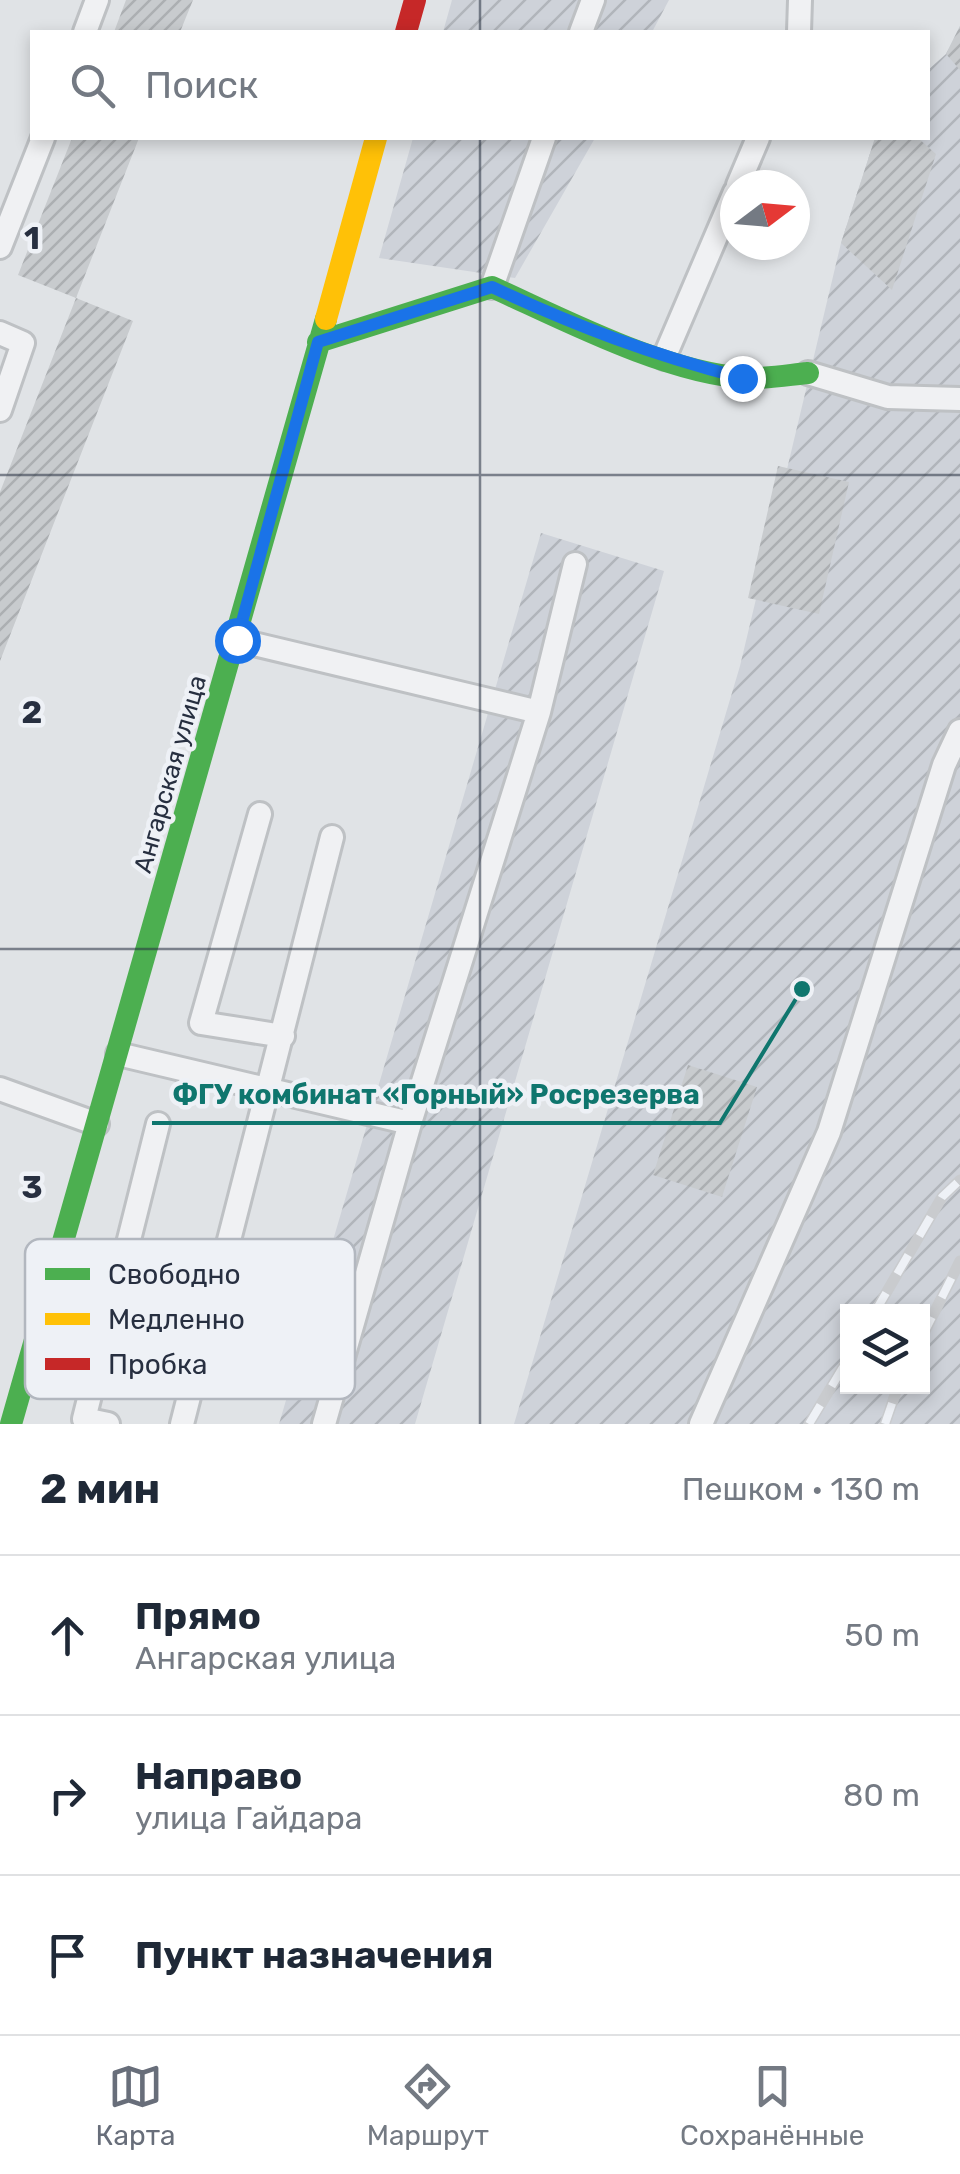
<!DOCTYPE html>
<html lang="ru">
<meta charset="utf-8">
<style>
:root{--surface:#fff;--page:#f2f2f3;--text:#1f2937;--muted:#747a83;--line:#e0e1e3;--accent:#686e7a}
body{margin:0;font-family:Rubik,sans-serif;background:var(--page);color:var(--text)}
.controls{position:absolute;right:30px;bottom:30px;display:grid;overflow:hidden;border-radius:0px;box-shadow:0 5px 15px #0003}
.controls button{width:90px;height:90px;display:grid;place-items:center;padding:0;border:0;border-bottom:2px solid var(--line);background:var(--surface);color:var(--text);font:50px sans-serif}
.compass{position:absolute;left:720px;top:170px;width:90px;height:90px;border-radius:50%;background:var(--surface);box-shadow:0 5px 15px #0003;rotate:74deg}
.stop{position:absolute;width:30px;height:30px;margin:-22px;border:8px solid #1a73e8;border-radius:50%;background:#fff}
.stop.end{background:#1a73e8;border-color:#fff;box-shadow:0 2px 10px #0008}
.list{margin:0;padding:0;list-style:none}
h2{display:flex;justify-content:space-between;align-items:center;height:130px;margin:0;padding:0 40px;font-size:42px}
h2 small{font-size:32px;font-weight:400;color:var(--muted)}
.list li{display:grid;grid-template-columns:65px 1fr auto;gap:30px;align-items:center;box-sizing:border-box;height:160px;padding:0 40px;border-top:2px solid var(--line)}
.list b{display:block;font-size:38px;white-space:nowrap}
.list p{margin:0;font-size:32px;white-space:nowrap;color:var(--muted)}
.list em{font-size:32px;font-style:normal;color:var(--muted)}
.icon{flex:none;width:55px;height:55px;fill:none;stroke:currentColor;stroke-width:2;stroke-linecap:round;stroke-linejoin:round}
.map{position:relative;flex:none;width:960px;height:1424px;overflow:hidden}
.search{position:absolute;background:var(--surface);box-shadow:0 5px 15px #0003;left:30px;right:30px;top:30px;height:110px;display:flex;align-items:center;gap:25px;box-sizing:border-box;padding:0 35px;border-radius:0px;color:var(--muted);font-size:38px}
.sheet{height:610px;background:var(--surface)}
nav{display:flex;justify-content:space-around;align-items:center;box-sizing:border-box;height:140px;border-top:2px solid var(--line);background:var(--surface);font-size:28px;color:var(--muted)}
nav a{display:grid;justify-items:center;gap:5px}
nav .on{color:var(--accent)}
.map>svg:first-child{display:block}
</style>
<div class="map">
<svg width="960" height="1424" viewBox="0 0 960 1424">
<defs>
<pattern id="industrial-furrows" width="10" height="10" patternUnits="userSpaceOnUse" patternTransform="scale(2.5)"><rect width="10" height="10" fill="#ced2d9"/><path d="M-1 1l2-2M0 10L10 0M9 11l2-2" fill="none" stroke="#b1b5bb"/></pattern>
<pattern id="building-hatch" width="6" height="6" patternUnits="userSpaceOnUse" patternTransform="scale(2.5)"><rect width="6" height="6" fill="#c8cbce"/><path d="M-1 1l2-2M0 6l6-6M5 7l2-2" fill="none" stroke="#acafb2"/></pattern>
</defs>
<rect width="100%" height="100%" fill="#e0e3e6"/>
<!-- industrial -->
<path fill="url(#industrial-furrows)" fill-rule="evenodd" d="M452,0h217l-17,32h-209z
M960,26v1398h-446l226,-758 101,-423 34,-105h53v-68l18,-16zM848,1312h74v74h-74z
M413,138h182l-80,140 -136,-20z
M541,533l123,38 -249,853h-136z"/>
<!-- building -->
<path fill="url(#building-hatch)" d="M126,0h67l-13,32h-66z
M960,26v44l-14,-16z
M72,138h67l-63,160 57,23 -133,340v-169l76,-194 -58,-23z
M875,138h43l18,16 -44,136 -51,-47z
M778,466l71,16 -30,132 -71,-16z
M688,1065l69,22 -35,110 -69,-22z"/>
<g fill="none" stroke-linecap="round" stroke-linejoin="round">
<defs>
<path id="lane" d="M85,32l12,-32
M581,32l12,-32
M799,32l1,-32
M738,185l20,-47
M0,247l43,-109
M492,287l52,-149
M0,333l23,10 -23,67
M664,358l71,-166
M808,373l80,24 72,2
M237,640l302,72
M260,814l-59,209 82,13
M118,1054l292,69
M0,1089l97,35
M108,1424l-24,-5 74,-295
M182,1424l150,-587
M324,1424l86,-301 129,-411 36,-148
M701,1424l128,-292 115,-367 16,-34"/>
</defs>
<!-- lane casing -->
<use href="#lane" stroke="#bec1c4" stroke-width="28"/>
<!-- lane -->
<use href="#lane" stroke="#f0f1f3" stroke-width="22"/>
<!-- fast -->
<path stroke="#4caf50" stroke-width="22" d="M318,342l174,-55c73,33 174,86 254,91 21,1 42,-3 62,-5
M11,1424l315,-1105"/>
<!-- slow -->
<path stroke="#ffc107" stroke-width="22" d="M326,319l50,-181"/>
<!-- jam -->
<path stroke="#c62828" stroke-width="22" d="M406,32l9,-32"/>
<defs>
<path id="rail" d="M875,1312l67,-115 18,-17
M922,1337l38,-76
M809,1424l39,-65
M885,1424l13,-38"/>
</defs>
<!-- rail casing -->
<use href="#rail" stroke="#c9cbce" stroke-width="11"/>
<!-- rail -->
<use href="#rail" stroke="#eef1f6" stroke-width="8" stroke-dasharray="22" stroke-linecap="butt"/>
</g>
<g fill="none" stroke-linecap="round" stroke-linejoin="round">
<!-- route -->
<path stroke="#1a73e8" stroke-width="12" d="M237,640l81,-298 174,-55c86,40 158,67 250,91"/>
</g>
<!-- grid -->
<path fill="none" stroke="#272f40" stroke-width="2.5" stroke-opacity="0.55" d="M480,0v32M480,138v1286M0,475h960M0,949h960"/>
<g text-anchor="middle" dominant-baseline="central" stroke-width="9" stroke-linejoin="round" paint-order="stroke">
<!-- street labels -->
<g font-size="25" fill="#272f40" stroke="#eef1f6">
<text transform="translate(170 774) rotate(-74)">Ангарская улица</text>
</g>
</g>
<!-- legend -->
<rect x="25" y="1239" width="330" height="160" rx="15" fill="#eef1f6" stroke="#b2b7bf" stroke-width="2.5"/>
<rect x="45" y="1268" width="45" height="12" fill="#4caf50"/>
<rect x="45" y="1313" width="45" height="12" fill="#ffc107"/>
<rect x="45" y="1358" width="45" height="12" fill="#c62828"/>
<g font-size="28" fill="#272f40">
<text x="108" y="1284">Свободно</text>
<text x="108" y="1329">Медленно</text>
<text x="108" y="1374">Пробка</text>
</g>
<g font-size="32" text-anchor="middle" font-weight="bold" fill="#272f40" stroke="#eef1f6" stroke-width="9" stroke-linejoin="round" paint-order="stroke">
<text x="32" y="249">1</text>
<text x="32" y="723">2</text>
<text x="32" y="1198">3</text>
</g>
<!-- callouts -->
<path fill="none" stroke="#0f766e" stroke-width="4" d="M802 989L720 1123H152"/>
<circle fill="#0f766e" stroke="#eef1f6" stroke-width="4" cx="802" cy="989" r="10"/>
<g font-size="28" text-anchor="middle" font-weight="bold" fill="#0f766e" stroke="#eef1f6" stroke-width="9" stroke-linejoin="round" paint-order="stroke">
<text x="436" y="1104">ФГУ комбинат «Горный» Росрезерва</text>
</g>
</svg>
<div class="controls">
<button><svg class="icon" aria-label="layers" viewBox="0 0 24 24"><path d="M12 4l9 5-9 5-9-5zM3 14l9 5 9-5"/></svg></button>
</div>
<svg class="compass" viewBox="-18 -18 36 36"><path d="M0-13l5 13h-10z" fill="#e53935"/><path d="M0 13l5-13h-10z" fill="#747a83"/></svg>
<div class="stop" style="left:237px;top:640px"></div>
<div class="stop end" style="left:742px;top:378px"></div>
<div class="search"><svg class="icon" aria-label="search" viewBox="0 0 24 24"><circle cx="10" cy="10" r="6"/><path d="M15 15l6 6"/></svg>Поиск</div>
</div>
<section class="sheet">
<h2>2 мин<small>Пешком · 130 m</small></h2>
<ul class="list">
<li><svg class="icon" aria-label="ahead" viewBox="0 0 24 24"><path d="M12 20V5M6 11l6-6 6 6"/></svg><div><b>Прямо</b><p>Ангарская улица</p></div><em>50 m</em></li>
<li><svg class="icon" aria-label="right" viewBox="0 0 24 24"><path d="M7 20v-9h11M14 6l5 5-5 5"/></svg><div><b>Направо</b><p>улица Гайдара</p></div><em>80 m</em></li>
<li><svg class="icon" aria-label="arrive" viewBox="0 0 24 24"><path d="M6 21V4h12l-3 4 3 4H6"/></svg><div><b>Пункт назначения</b></div></li>
</ul>
</section>
<nav>
<a class="on"><svg class="icon" aria-label="map" viewBox="0 0 24 24"><path d="M3 6l6-2 6 2 6-2v14l-6 2-6-2-6 2zM9 4v14M15 6v14"/></svg>Карта</a>
<a><svg class="icon" aria-label="directions" viewBox="0 0 24 24"><path d="M12 3l9 9-9 9-9-9zM9 14v-3h6M13 9l2 2-2 2"/></svg>Маршрут</a>
<a><svg class="icon" aria-label="saved" viewBox="0 0 24 24"><path d="M7 4h10v16l-5-4-5 4z"/></svg>Сохранённые</a>
</nav>
